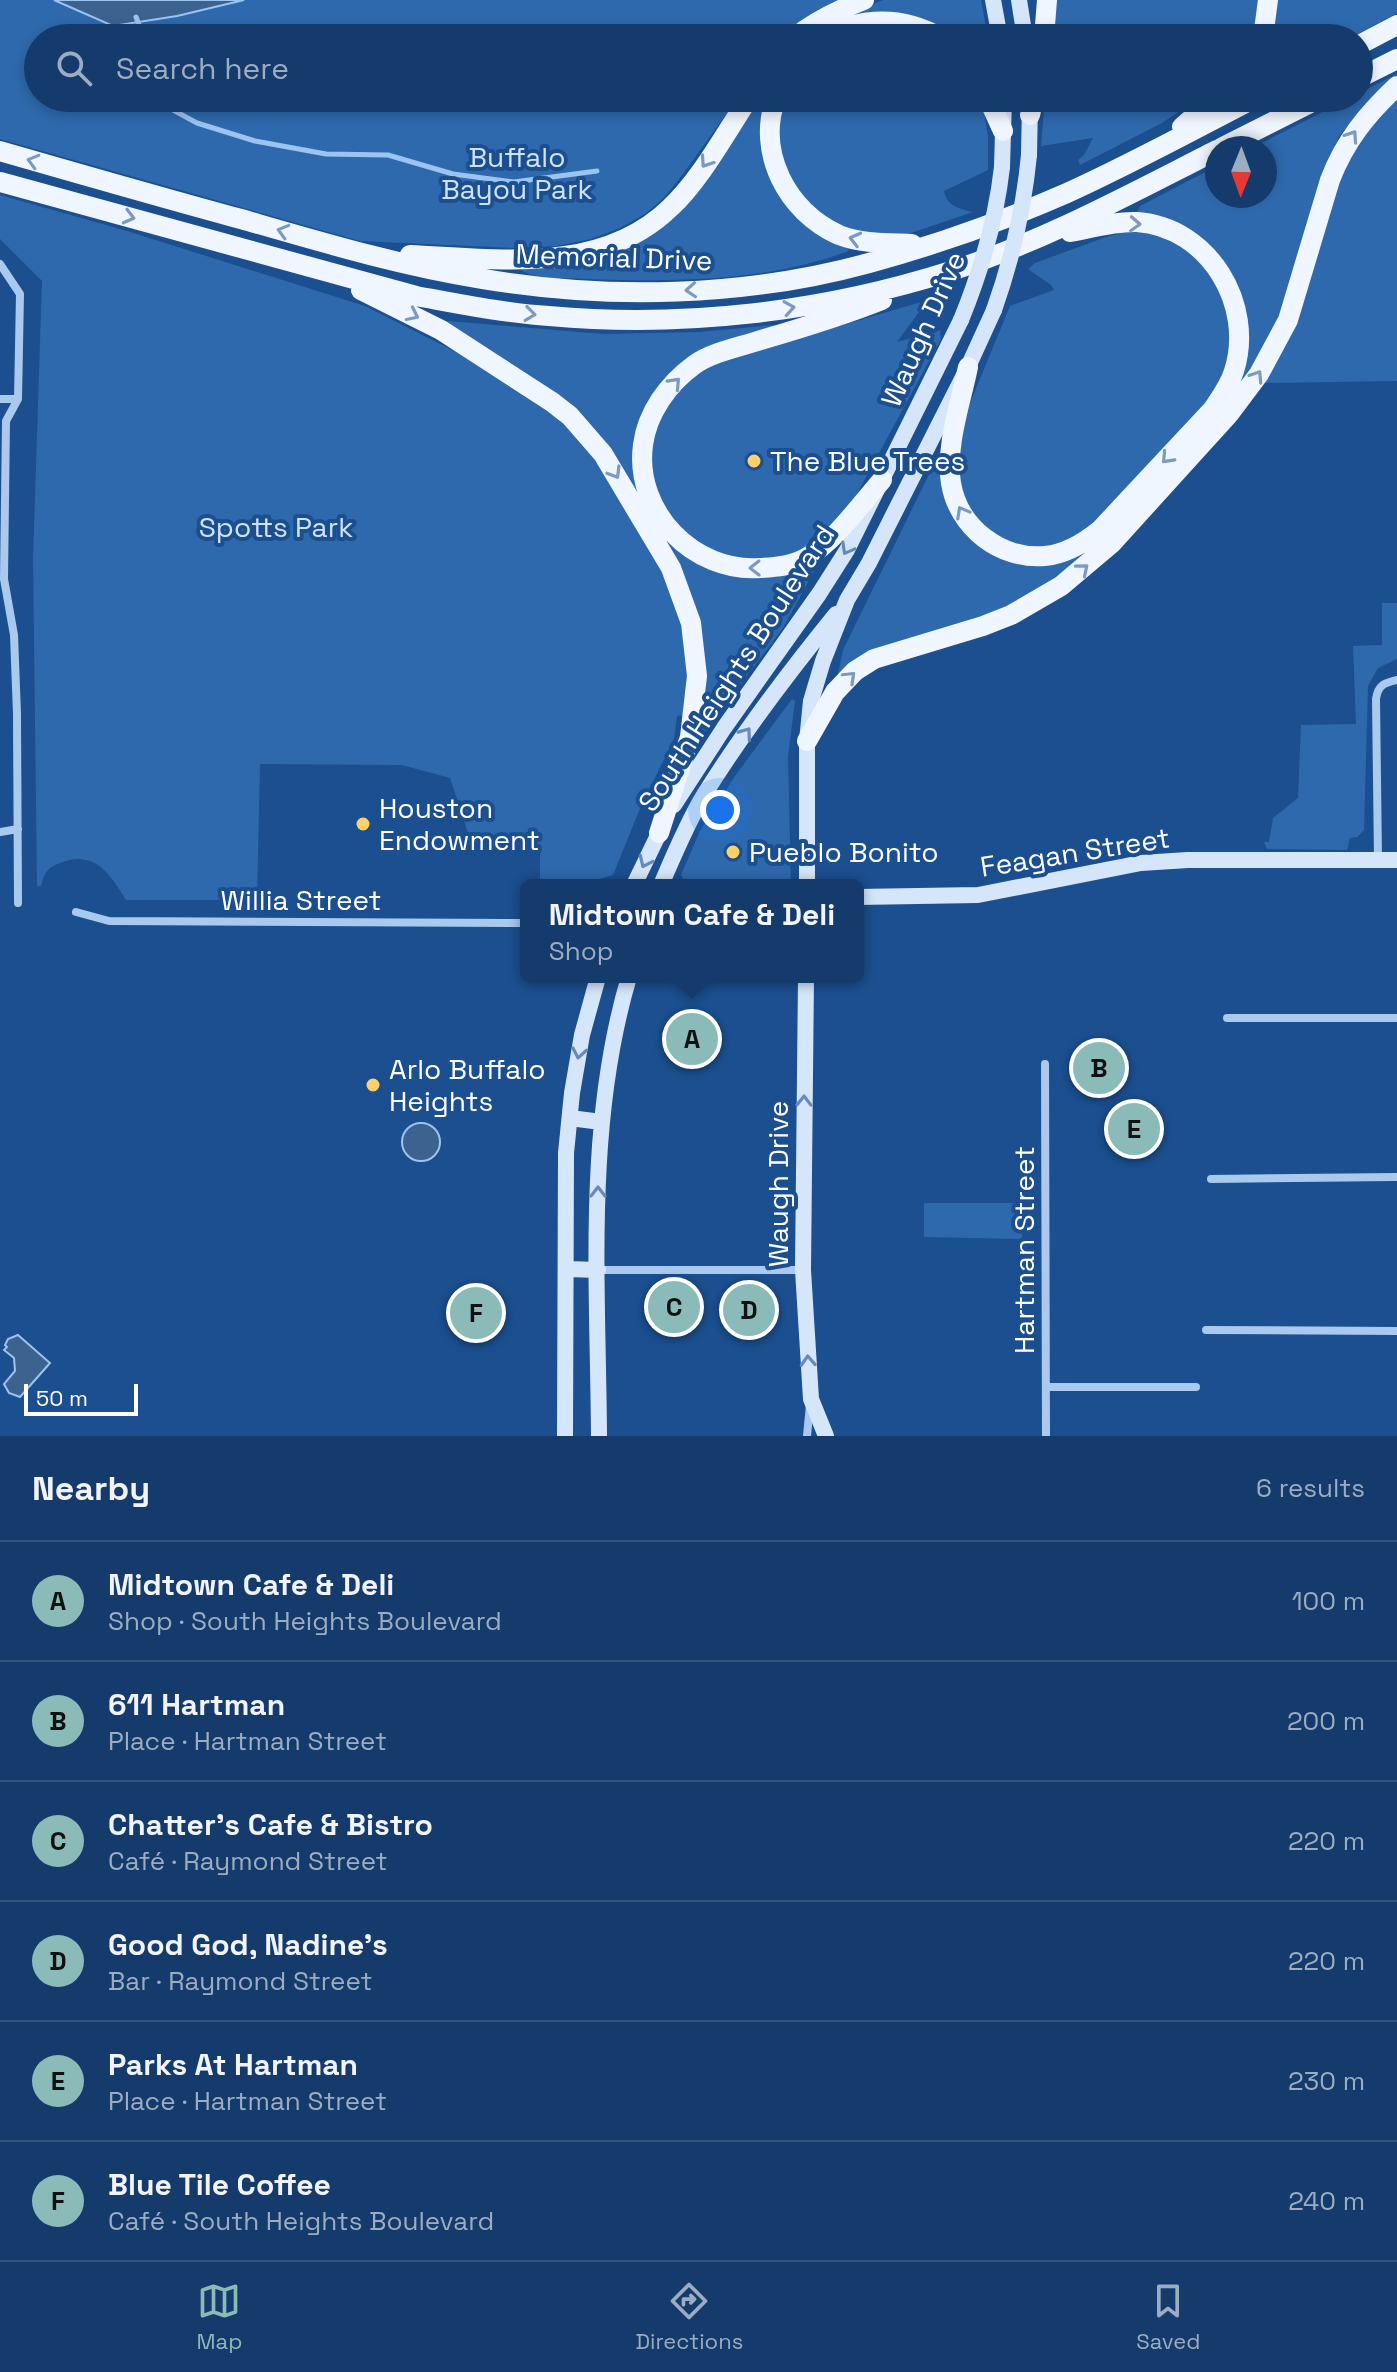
<!DOCTYPE html>
<meta charset="utf-8">
<style>
:root{--surface:#143b6b;--page:#214673;--text:#f1f3f6;--muted:#9dadc1;--line:#33557e;--accent:#8bbbb9}
body{margin:0;font-family:"Space Grotesk",sans-serif;background:var(--page);color:var(--text)}
.compass{position:absolute;left:1205px;top:136px;width:72px;height:72px;border-radius:50%;background:var(--surface);box-shadow:0 4px 12px #0003;rotate:181deg}
.scale{position:absolute;left:24px;bottom:20px;width:114px;box-sizing:border-box;padding-left:8px;border:4px solid #fff;border-top:0;font-size:22px;line-height:28px;white-space:nowrap;color:#fff;-webkit-text-stroke:6px #1b4f8f;paint-order:stroke}
.you{position:absolute;left:720px;top:810px;width:28px;height:28px;margin:-20px;border:6px solid #fff;border-radius:50%;background:#1a73e8;box-shadow:0 0 0 12px #1a73e833}
.badge{display:grid;place-items:center;width:52px;height:52px;border-radius:50%;background:var(--accent);color:#111;font-size:26px;font-weight:700}
.pin{position:absolute;translate:-50% -50%;border:4px solid #fff;box-shadow:0 2px 8px #0006}
.popup{position:absolute;left:520px;top:879px;width:344px;height:104px;box-sizing:border-box;display:grid;place-content:center;border-radius:12px;background:var(--surface);filter:drop-shadow(0 2px 6px #0005);font-size:26px;white-space:nowrap;color:var(--muted)}
.popup b{font-size:30px;color:var(--text)}
.popup::after{content:'';position:absolute;left:50%;top:100%;margin-left:-16px;border:16px solid transparent;border-top-color:var(--surface)}
.list{margin:0;padding:0;list-style:none}
h2{display:flex;justify-content:space-between;align-items:center;height:104px;margin:0;padding:0 32px;font-size:34px}
h2 small{font-size:26px;font-weight:400;color:var(--muted)}
.list li{display:grid;grid-template-columns:52px 1fr auto;gap:24px;align-items:center;box-sizing:border-box;height:120px;padding:0 32px;border-top:2px solid var(--line)}
.list b{display:block;font-size:30px;white-space:nowrap}
.list p{margin:0;font-size:26px;white-space:nowrap;color:var(--muted)}
.list em{font-size:26px;font-style:normal;color:var(--muted)}
.icon{flex:none;width:44px;height:44px;fill:none;stroke:currentColor;stroke-width:2;stroke-linecap:round;stroke-linejoin:round}
.map{position:relative;flex:none;width:1397px;height:1436px;overflow:hidden}
.search{position:absolute;background:var(--surface);box-shadow:0 4px 12px #0003;left:24px;right:24px;top:24px;height:88px;display:flex;align-items:center;gap:20px;box-sizing:border-box;padding:0 28px;border-radius:44px;color:var(--muted);font-size:30px}
.sheet{height:824px;background:var(--surface)}
nav{display:flex;justify-content:space-around;align-items:center;box-sizing:border-box;height:112px;border-top:2px solid var(--line);background:var(--surface);font-size:22px;color:var(--muted)}
nav a{display:grid;justify-items:center;gap:4px}
nav .on{color:var(--accent)}
.map>svg:first-child{display:block}
</style>
<div class="map">
<svg width="1397" height="1436" viewBox="0 0 1397 1436">
<rect width="100%" height="100%" fill="#1b4f8f"/>
<!-- green -->
<path fill="#2e69ad" d="M0,0h843l-44,22 -18,16h-743v60h700l-55,76 -19,24 -19,16 -25,14 -29,11 -35,7 -40,2 -156,-7 -360,-102z
M883,0h98l7,38h-33l-19,-12 -120,8 -5,4h-7l25,-16z
M1053,0h210l-6,38h-207z
M1277,0h120v13l-47,25h-79z
M884,27l46,11h-92z
M1397,74l-58,62 -26,71 -28,99 -35,69 -30,39 -114,124 -49,43 -45,26 -31,13 -97,26 -23,11 -19,17h-4l5,-24 97,-198c5,8 1,15 1,24 1,8 3,16 6,24 17,44 67,74 115,60 16,-4 30,-14 43,-24l118,-131c29,-42 33,-92 5,-135 -5,-8 -11,-19 -18,-25 -13,-12 -33,-21 -50,-25 -9,-3 -15,-3 -23,-8l3,-6 77,-40v30h48v-48h-13l98,-50h9v-5z
M1397,96v285l-134,2 82,-227z
M758,98h11l1,71 78,78 1,3 -3,2c-83,30 -172,30 -259,27 -18,-1 -52,1 -66,-9l116,-28z
M783,98h199l6,39v33l-44,21c3,15 15,18 29,21l-68,23 -14,2 -50,-8 -35,-25 -22,-36 -6,-27z
M1045,98h156l-41,26 -80,41 -2,-5 6,-5 9,-17 -52,8z
M0,195l127,36 238,75 95,48 104,65 38,46 68,121 18,53 -1,76 -10,1 -3,23 -33,67 -28,69 -33,10h-40v-39l-68,-1 -22,-67 -48,-13 -142,-1 -3,136h-131c-16,-26 -31,-51 -66,-37 -12,4 -16,10 -19,23h-4l-4,-328 9,-277 -42,-42z
M1129,231h14l17,4 35,17 35,53v57l-23,41 -126,135 -44,11 -31,-7 -26,-18 -17,-24 -7,-37 14,-60 40,-97 44,-16 -3,-5 -23,-16 7,-6 71,-26z
M928,300l-31,42 43,-12 1,9 -94,173 -50,43 -68,6 -53,-33 -20,-35 -6,-42 9,-34 28,-39 33,-17z
M449,321l153,13 97,-2 75,-7 2,3 -99,42 -39,109 71,89c39,15 68,2 107,-6l2,2 -35,64 -79,106 -3,-5 5,-42 -6,-65 -78,-151 -177,-149z
M1382,603h15v56l-19,9 -10,18 -4,144 -7,7 -7,1 -3,12 -80,-1 -3,-7h5l4,-24 25,-20 3,-73 55,-1 -3,-78 29,-1z
M792,699l3,2 -7,55 3,129 -105,-2 -5,-8 19,-44 35,-55z
M924,1203h99l-1,36 -98,-2z"/>
<!-- water -->
<path fill="#3c6290" stroke="#9cc4f0" stroke-width="2" d="M54,0h190l-67,16 -64,10z
M402 1142a19 19 0 1 1 38 0a19 19 0 1 1-38 0Z
M18,1335l32,28 -30,34 -11,-4 -5,-9 11,-13 -1,-13 -10,-8 3,-3 -2,-2 3,-6z"/>
<g fill="none" stroke-linecap="round" stroke-linejoin="round">
<!-- stream -->
<path stroke="#9cc4f0" stroke-width="5" d="M136,17l8,21
M151,98l46,25 58,18 71,13 62,1 65,19 61,8 83,-11"/>
<!-- street -->
<path stroke="#a9c9ee" stroke-width="8" d="M0,264l20,30 -2,105 -12,22 -2,158 10,56 3,79 1,189
M0,399h18
M0,832l18,-3
M1378,859l-2,-160c2,-14 8,-16 21,-19
M76,912l33,9 417,2
M1227,1018h170
M1045,1064l1,372
M1211,1179l186,-2
M598,1270h205
M1206,1330l191,1
M1046,1387h150
M807,1436l3,-31"/>
<!-- secondary -->
<path stroke="#d6e6fa" stroke-width="16" d="M993,0l7,38
M1019,0l6,38
M1029,155l1,-51
M1002,167l2,-69
M674,805l50,-77 95,-134 28,-44 114,-230
M634,885l29,-60
M661,885c13,-30 26,-62 43,-90 39,-63 85,-123 132,-181
M807,885v-144l4,-40 12,-40 24,-61 22,-37 99,-196 26,-57
M858,897l120,-2 163,-32 47,-3h209
M806,977l-3,293 8,129 15,37
M570,1118l31,4
M567,1269l31,1
M565,1436l1,-283 6,-60 10,-58 16,-58
M599,1436c-1,-153 -14,-311 30,-459"/>
<!-- primary -->
<path stroke="#f0f6ff" stroke-width="20" d="M794,38c21,-17 44,-28 70,-38
M824,38c37,-22 79,-22 117,0
M1044,38l3,-38
M1263,38l5,-38
M1359,45l38,-20
M1359,78l38,-19
M776,98c-20,54 11,114 63,137 23,9 49,8 73,9
M988,98l15,33
M1030,115l4,-17
M1182,127l33,-29
M1221,148l99,-50
M0,151c80,23 160,46 241,68 80,23 160,47 242,60 126,21 262,18 386,-16 67,-18 134,-42 198,-70 64,-29 126,-63 188,-95
M0,182l416,114c44,8 88,17 133,20 135,12 273,-4 402,-45 93,-30 179,-77 266,-121
M410,255c88,4 192,20 261,-48 30,-28 55,-75 78,-109
M361,290l80,40 111,72 18,14 33,38 68,114 20,55 6,53 -7,61 -31,96
M882,300c-40,16 -80,28 -121,40 -21,7 -49,12 -67,25 -26,19 -47,48 -51,80 -9,67 51,128 117,123 15,-1 32,-2 46,-10 29,-17 54,-53 76,-78
M968,367c-7,35 -23,80 -17,116 7,44 49,77 94,73 21,-2 39,-13 55,-26l113,-121c8,-12 17,-24 21,-38 21,-66 -25,-144 -97,-149 -22,-1 -45,6 -67,10
M807,741l28,-49 20,-21 19,-12 109,-33 28,-11 50,-29 51,-43 117,-129 30,-40 29,-54 42,-140c15,-39 37,-66 67,-94"/>
<!-- secondary-bridge -->
<path stroke="#d6e6fa" stroke-width="16" d="M994,310c18,-51 30,-102 35,-155
M961,320c20,-49 35,-99 41,-153"/>
</g>
<!-- one-way arrows -->
<defs><path id="oneway-chevron" d="M-2-3.5L2.5 0L-2 3.5" fill="none" stroke-width="1.6" stroke-linecap="round" stroke-linejoin="round" transform="scale(2)"/></defs>
<g stroke="#7b9ac1">
<use href="#oneway-chevron" transform="translate(1352 136) rotate(-56)"/>
<use href="#oneway-chevron" transform="translate(33 161) rotate(-164)"/>
<use href="#oneway-chevron" transform="translate(706 162) rotate(124)"/>
<use href="#oneway-chevron" transform="translate(129 217) rotate(15)"/>
<use href="#oneway-chevron" transform="translate(1135 224) rotate(3)"/>
<use href="#oneway-chevron" transform="translate(283 231) rotate(-164)"/>
<use href="#oneway-chevron" transform="translate(855 239) rotate(-166)"/>
<use href="#oneway-chevron" transform="translate(691 290) rotate(176)"/>
<use href="#oneway-chevron" transform="translate(789 308) rotate(-9)"/>
<use href="#oneway-chevron" transform="translate(530 314) rotate(7)"/>
<use href="#oneway-chevron" transform="translate(413 315) rotate(26)"/>
<use href="#oneway-chevron" transform="translate(1257 376) rotate(-57)"/>
<use href="#oneway-chevron" transform="translate(675 383) rotate(-47)"/>
<use href="#oneway-chevron" transform="translate(1167 458) rotate(133)"/>
<use href="#oneway-chevron" transform="translate(615 473) rotate(59)"/>
<use href="#oneway-chevron" transform="translate(962 512) rotate(-119)"/>
<use href="#oneway-chevron" transform="translate(755 568) rotate(179)"/>
<use href="#oneway-chevron" transform="translate(1083 569) rotate(-40)"/>
<use href="#oneway-chevron" transform="translate(850 677) rotate(-44)"/>
</g>
<g stroke="#668bba">
<use href="#oneway-chevron" transform="translate(847 549) rotate(119)"/>
<use href="#oneway-chevron" transform="translate(746 733) rotate(-54)"/>
<use href="#oneway-chevron" transform="translate(645 862) rotate(115)"/>
<use href="#oneway-chevron" transform="translate(579 1053) rotate(100)"/>
<use href="#oneway-chevron" transform="translate(804 1101) rotate(-89)"/>
<use href="#oneway-chevron" transform="translate(598 1192) rotate(-90)"/>
<use href="#oneway-chevron" transform="translate(808 1361) rotate(-93)"/>
</g>
<!-- markers -->
<g fill="#ffd166" stroke="#1b4f8f" stroke-width="3">
<circle cx="754" cy="461" r="8"/>
<circle cx="363" cy="824" r="8"/>
<circle cx="733" cy="852" r="8"/>
<circle cx="373" cy="1085" r="8"/>
</g>
<g text-anchor="middle" dominant-baseline="central" stroke-width="8" stroke-linejoin="round" paint-order="stroke">
<!-- park labels -->
<g font-size="28" fill="#cfe3fa" stroke="#1b4f8f">
<text x="517" y="157">Buffalo<tspan x="517" dy="32">Bayou Park</tspan></text>
<text x="276" y="527">Spotts Park</text>
</g>
<!-- street labels -->
<g font-size="28" fill="#fff" stroke="#1b4f8f">
<text transform="translate(614 257) rotate(2)">Memorial Drive</text>
<text transform="translate(923 329) rotate(-66)">Waugh Drive</text>
<text transform="translate(736 668) rotate(-57)">South Heights Boulevard</text>
<text transform="translate(1075 852) rotate(-9)">Feagan Street</text>
<text x="301" y="900">Willia Street</text>
<text transform="translate(778 1184) rotate(-90)">Waugh Drive</text>
<text transform="translate(1024 1250) rotate(-90)">Hartman Street</text>
</g>
<!-- poi labels -->
<g font-size="28" fill="#fff" stroke="#1b4f8f" text-anchor="start">
<text x="770" y="461">The Blue Trees</text>
<text x="379" y="808">Houston<tspan x="379" dy="32">Endowment</tspan></text>
<text x="749" y="852">Pueblo Bonito</text>
<text x="389" y="1069">Arlo Buffalo<tspan x="389" dy="32">Heights</tspan></text>
</g>
</g>
</svg>
<svg class="compass" viewBox="-18 -18 36 36"><path d="M0-13l5 13h-10z" fill="#e53935"/><path d="M0 13l5-13h-10z" fill="#9dadc1"/></svg>
<div class="scale">50 m</div>
<div class="you"></div>
<div class="pin badge" style="left:692px;top:1039px">A</div>
<div class="popup"><b>Midtown Cafe &amp; Deli</b>Shop</div>
<div class="pin badge" style="left:1099px;top:1068px">B</div>
<div class="pin badge" style="left:674px;top:1307px">C</div>
<div class="pin badge" style="left:749px;top:1310px">D</div>
<div class="pin badge" style="left:1134px;top:1129px">E</div>
<div class="pin badge" style="left:476px;top:1313px">F</div>
<div class="search"><svg class="icon" aria-label="search" viewBox="0 0 24 24"><circle cx="10" cy="10" r="6"/><path d="M15 15l6 6"/></svg>Search here</div>
</div>
<section class="sheet">
<h2>Nearby<small>6 results</small></h2>
<ul class="list">
<li><span class="badge">A</span><div><b>Midtown Cafe &amp; Deli</b><p>Shop · South Heights Boulevard</p></div><em>100 m</em></li>
<li><span class="badge">B</span><div><b>611 Hartman</b><p>Place · Hartman Street</p></div><em>200 m</em></li>
<li><span class="badge">C</span><div><b>Chatter's Cafe &amp; Bistro</b><p>Café · Raymond Street</p></div><em>220 m</em></li>
<li><span class="badge">D</span><div><b>Good God, Nadine's</b><p>Bar · Raymond Street</p></div><em>220 m</em></li>
<li><span class="badge">E</span><div><b>Parks At Hartman</b><p>Place · Hartman Street</p></div><em>230 m</em></li>
<li><span class="badge">F</span><div><b>Blue Tile Coffee</b><p>Café · South Heights Boulevard</p></div><em>240 m</em></li>
</ul>
</section>
<nav>
<a class="on"><svg class="icon" aria-label="map" viewBox="0 0 24 24"><path d="M3 6l6-2 6 2 6-2v14l-6 2-6-2-6 2zM9 4v14M15 6v14"/></svg>Map</a>
<a><svg class="icon" aria-label="directions" viewBox="0 0 24 24"><path d="M12 3l9 9-9 9-9-9zM9 14v-3h6M13 9l2 2-2 2"/></svg>Directions</a>
<a><svg class="icon" aria-label="saved" viewBox="0 0 24 24"><path d="M7 4h10v16l-5-4-5 4z"/></svg>Saved</a>
</nav>
